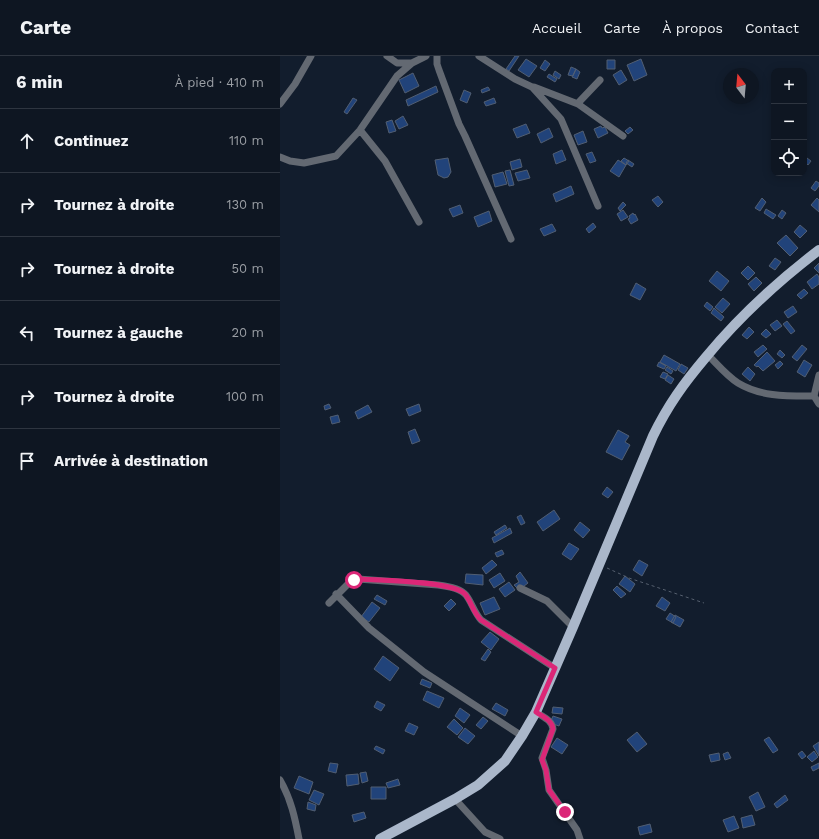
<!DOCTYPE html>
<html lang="fr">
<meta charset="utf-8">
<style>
:root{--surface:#0e1622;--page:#1c232f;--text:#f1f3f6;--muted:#9b9fa5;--line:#2e3540}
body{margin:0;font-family:"Work Sans",sans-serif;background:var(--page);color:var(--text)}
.controls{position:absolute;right:12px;top:12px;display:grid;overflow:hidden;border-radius:8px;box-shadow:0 2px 10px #0003}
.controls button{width:36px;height:36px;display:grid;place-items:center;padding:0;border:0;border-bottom:1px solid var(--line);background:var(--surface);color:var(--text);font:20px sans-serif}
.compass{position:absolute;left:443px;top:12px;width:36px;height:36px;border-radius:50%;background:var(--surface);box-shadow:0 2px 10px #0003;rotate:344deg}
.stop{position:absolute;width:12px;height:12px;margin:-9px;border:3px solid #db2777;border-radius:50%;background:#fff}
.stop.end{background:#db2777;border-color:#fff;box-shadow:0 1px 4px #0008}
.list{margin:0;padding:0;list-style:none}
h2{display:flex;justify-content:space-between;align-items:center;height:52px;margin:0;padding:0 16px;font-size:17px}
h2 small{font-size:13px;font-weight:400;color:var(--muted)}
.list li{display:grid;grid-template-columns:26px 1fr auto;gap:12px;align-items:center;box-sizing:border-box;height:64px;padding:0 16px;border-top:1px solid var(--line)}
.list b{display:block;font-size:15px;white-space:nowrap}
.list em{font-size:13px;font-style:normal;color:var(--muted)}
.icon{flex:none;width:22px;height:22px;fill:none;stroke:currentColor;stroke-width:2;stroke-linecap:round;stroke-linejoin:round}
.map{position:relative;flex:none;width:539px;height:783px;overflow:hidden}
header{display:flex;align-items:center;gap:24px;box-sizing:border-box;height:56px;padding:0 20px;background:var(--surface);border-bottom:1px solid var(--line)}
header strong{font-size:19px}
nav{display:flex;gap:22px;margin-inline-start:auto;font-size:14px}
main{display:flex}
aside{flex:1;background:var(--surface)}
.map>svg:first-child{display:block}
</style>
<header>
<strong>Carte</strong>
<nav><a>Accueil</a><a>Carte</a><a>À propos</a><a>Contact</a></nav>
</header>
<main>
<aside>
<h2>6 min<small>À pied · 410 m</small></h2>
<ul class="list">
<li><svg class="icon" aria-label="ahead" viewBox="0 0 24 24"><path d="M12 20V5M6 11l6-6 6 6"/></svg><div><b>Continuez</b></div><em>110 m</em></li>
<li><svg class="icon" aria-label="right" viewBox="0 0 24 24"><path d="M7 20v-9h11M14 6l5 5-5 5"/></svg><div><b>Tournez à droite</b></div><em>130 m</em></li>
<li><svg class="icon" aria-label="right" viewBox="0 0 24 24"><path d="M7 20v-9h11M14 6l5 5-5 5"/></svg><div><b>Tournez à droite</b></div><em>50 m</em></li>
<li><svg class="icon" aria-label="left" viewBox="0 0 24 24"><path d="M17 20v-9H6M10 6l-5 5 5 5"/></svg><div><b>Tournez à gauche</b></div><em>20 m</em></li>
<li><svg class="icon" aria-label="right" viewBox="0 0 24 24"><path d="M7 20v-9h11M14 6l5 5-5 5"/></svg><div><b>Tournez à droite</b></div><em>100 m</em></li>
<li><svg class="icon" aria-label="arrive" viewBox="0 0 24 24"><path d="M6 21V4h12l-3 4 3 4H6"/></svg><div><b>Arrivée à destination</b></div></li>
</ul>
</aside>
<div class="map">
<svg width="539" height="783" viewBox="0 0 539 783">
<rect width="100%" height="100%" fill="#121d2d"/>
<!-- building -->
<path fill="#21437a" stroke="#515e72" d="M235,0h4l-10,15 -3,-2z
M246,3l11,7 -8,11 -11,-7z
M361,3l6,16 -13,6 -7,-16z
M265,4l5,4 -5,7 -5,-3z
M327,4h8v9h-8z
M291,11l5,2 -3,7 -5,-1z
M296,13l4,3 -3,7 -5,-2z
M341,14l6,10 -8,5 -6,-10z
M275,15l6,4 -2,4 -6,-4z
M133,17l6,13 -14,7 -6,-13z
M269,18l8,5 -2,3 -8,-5z
M156,30l2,6 -30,14 -2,-6z
M208,31l2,3 -8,3 -1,-3z
M184,34l7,3 -4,10 -7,-3z
M73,42l4,2 -10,14 -3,-2z
M214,42l2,5 -10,3 -2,-4z
M123,60l5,9 -9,4 -4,-8z
M112,64l4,11 -7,2 -3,-11z
M246,68l4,9 -13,5 -4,-9z
M321,70l1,2 3,-1 3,6 -10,5 -4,-9z
M350,71l3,3 -5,4 -3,-3z
M269,72l4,9 -12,6 -4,-9z
M303,75l4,11 -9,3 -4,-10z
M282,94l4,10 -10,4 -3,-10z
M312,96l4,9 -6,2 -4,-9z
M168,102l3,14 -3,5 -4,1 -6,-3 -3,-15z
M344,102l5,3 -3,4 -5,-4z
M527,102l4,3 -3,4 -4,-4z
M240,103l2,8 -10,3 -2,-8z
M338,104l8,5 -7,12 -9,-6z
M348,104l6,4 -2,3 -6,-4z
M230,114l4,15 -5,1 -4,-15z
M247,114l3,8 -12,3 -3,-8z
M223,116l4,12 -12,3 -3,-12z
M536,125l3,2v3l-4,5 -4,-3z
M291,130l3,8 -18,8 -3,-8z
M378,140l5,6 -5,5 -6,-7z
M482,142l4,4 -6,9 -5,-3z
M537,142l2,2v12l-8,-7z
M343,146l3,3 -6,6 -2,-3z
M180,149l3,8 -10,4 -4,-8z
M486,153l10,6 -3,4 -9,-6z
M343,154l5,7 -7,4 -4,-7z
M502,154l4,3 -4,6 -4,-3z
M209,155l3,10 -14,6 -4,-10z
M353,157l1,2 1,-1 3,6 -7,4 -3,-5 2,-1 -1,-2z
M313,167l3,4 -7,6 -3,-4z
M272,168l4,7 -12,5 -4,-7z
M520,169l7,6 -7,7 -6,-6z
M506,179l12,13 -8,8 -13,-13z
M495,202l6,4 -6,8 -6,-4z
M539,207v10l-5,-5z
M468,210l7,7 -7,7 -7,-7z
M437,215l12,10 -8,10 -12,-10z
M537,218l2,3v7l-7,5 -5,-7z
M476,221l6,6 -8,8 -6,-7z
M356,227l10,6 -6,11 -10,-5z
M524,233l4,4 -7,6 -4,-4z
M443,242l7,6 -8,9 -7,-6z
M427,246l6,5 -3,4 -6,-5z
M513,250l4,6 -9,6 -4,-6z
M434,252l10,9 -3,4 -10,-8z
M497,264l5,6 -7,5 -5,-6z
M507,265l8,10 -4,3 -8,-10z
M469,271l5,5 -7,7 -5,-4z
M486,273l5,5 -5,4 -5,-4z
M483,289l4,4 -9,8 -4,-5z
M522,289l5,4 -10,12 -5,-4z
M500,294l5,5 -3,3 -5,-4z
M487,296l8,9 -12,10 -5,-5 -1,1 -3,-2z
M384,299l16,9 -4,7 -16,-9z
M524,304l8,5 -7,12 -8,-5z
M500,305l3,3 -5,5 -3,-4z
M379,306l7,4 -2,3 -7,-3z
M401,308l7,4 -4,6 -6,-4z
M387,311l6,4 -2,3 -6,-4z
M468,311l7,7 -5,7 -8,-7z
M383,316l5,2 -3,5 -5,-2z
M388,319l6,4 -3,5 -6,-4z
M49,348l2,4 -6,2 -1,-4z
M139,348l2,7 -12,5 -3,-7z
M88,349l4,7 -14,7 -3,-7z
M58,359l2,7 -8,2 -2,-7z
M135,373l5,12 -8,3 -4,-12z
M338,374l11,6 -4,6 5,3 -8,15 -16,-8z
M327,431l6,5 -5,6 -6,-4z
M274,454l6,9 -17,12 -6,-9z
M241,459l4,8 -4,2 -4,-8z
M300,466l10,8 -7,8 -9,-8z
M225,469l2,3 -11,7 -2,-3z
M230,472l2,5 -18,10 -2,-5z
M289,487l10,6 -8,11 -9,-6z
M222,494l2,4 -7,3 -2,-4z
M212,504l5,5 -11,9 -4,-6z
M359,504l9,5 -6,11 -9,-6z
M240,516l8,11 -9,7 -5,-5 5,-3 -3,-6z
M220,517l5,8 -11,7 -5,-8z
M186,518l17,1v10l-18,-2z
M345,520l10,8 -5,8 -11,-8z
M229,526l6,8 -10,7 -6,-8z
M337,530l9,8 -5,4 -8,-8z
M97,539l10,6 -2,4 -11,-6z
M214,541l6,12 -15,6 -5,-12z
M382,541l8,6 -5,8 -9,-5z
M171,543l5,5 -7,7 -5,-5z
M92,546l8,6 -11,14 -8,-5z
M390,557l6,4 -3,6 -7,-4z
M395,559l9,5 -4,7 -9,-5z
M210,576l9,7 -8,11 -10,-8z
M208,593l3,3 -6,9 -4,-2z
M103,600l16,12 -9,13 -16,-12z
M142,623l10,4 -2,5 -10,-4z
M147,635l17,7 -5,10 -16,-8z
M97,645l8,4 -4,6 -7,-4z
M216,647l12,7 -3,6 -13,-7z
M273,651l10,1 -1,6 -10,-1z
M180,652l10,7 -6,8 -9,-7z
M273,660l9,3 -3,7 -9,-3z
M203,661l5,4 -7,8 -5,-4z
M174,663l9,9 -6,7 -10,-8z
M129,667l9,4 -4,8 -9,-4z
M185,672l10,8 -7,8 -10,-7z
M357,676l10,12 -10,8 -10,-12z
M489,681l9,13 -5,3 -9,-13z
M277,682l11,7 -6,9 -11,-7z
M539,686v14l-6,-10z
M96,690l9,4 -2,4 -9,-5z
M522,695l4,5 -4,3 -4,-5z
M534,695l4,6 -6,5 -5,-5z
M448,696l3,6 -6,2 -2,-6z
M439,697l1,7 -9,2 -2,-7z
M50,707l8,1 -2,9 -8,-2z
M539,707v5l-6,3 -2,-4z
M86,716l2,9 -6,2 -2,-10z
M78,718l1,10 -12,2 -1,-11z
M19,720l14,6 -4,12 -15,-6z
M118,723l2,6 -12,3 -2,-5z
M91,731h15v12h-15z
M34,734l10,4 -5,11 -10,-5z
M478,736l7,15 -9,4 -7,-14z
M505,739l3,5 -11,8 -3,-4z
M28,746l8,3 -1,6 -8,-2z
M84,756l2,6 -12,4 -2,-7z
M472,759l3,10 -12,3 -2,-10z
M454,760l5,12 -11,4 -5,-12z
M370,768l2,8 -12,3 -2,-8z"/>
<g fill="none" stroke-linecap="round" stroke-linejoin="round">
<!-- path -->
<path stroke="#555f6e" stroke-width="1" stroke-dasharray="3 3" stroke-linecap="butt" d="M327,512l22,10 75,25"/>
<!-- street -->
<path stroke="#636972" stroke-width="7" d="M107,0l10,7h15
M157,0v8l2,6 20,54 6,12 46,103
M199,0l36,23 17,8 29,32 37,87
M254,31l44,17 45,32
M0,48l15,-20 16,-28
M298,48l2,-3 20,-21
M80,74l25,31 34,61
M0,101l10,4 14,2 32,-7 24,-26 37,-54 15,-13 14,-7
M428,299c9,9 19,21 30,28 23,14 50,13 76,13l5,-21
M534,340l5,8
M240,532l27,13 26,26
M56,538l33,34 55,44 98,64
M49,547l21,-21 8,-3 80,6c9,1 22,3 28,10 6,8 8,17 15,25l74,48
M256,656c7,5 16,8 17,17l-11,29 4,12 3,20 28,40 3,9
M0,724c11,19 15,38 19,59
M175,743l30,33 15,7"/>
<!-- primary -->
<path stroke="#aab7ca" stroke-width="10" d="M100,783l75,-40 23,-14 27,-24 17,-25 14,-24 37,-85 80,-191c15,-31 31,-53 53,-79 33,-40 71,-75 113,-107"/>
</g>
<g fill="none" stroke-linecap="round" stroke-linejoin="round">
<!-- route -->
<path stroke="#db2777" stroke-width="5" d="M74,524l4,-1c20,1 95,2 107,15 6,7 8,18 16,26l74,48 -19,44c7,5 16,8 17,17l-11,31 4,10 3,20 16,22"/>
</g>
</svg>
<div class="controls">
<button>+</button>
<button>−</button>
<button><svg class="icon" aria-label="locate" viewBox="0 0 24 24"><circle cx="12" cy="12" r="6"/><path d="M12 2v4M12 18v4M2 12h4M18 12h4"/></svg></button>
</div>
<svg class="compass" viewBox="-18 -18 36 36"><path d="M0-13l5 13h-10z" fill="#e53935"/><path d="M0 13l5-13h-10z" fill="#9b9fa5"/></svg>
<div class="stop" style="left:74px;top:524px"></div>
<div class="stop end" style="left:285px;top:756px"></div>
</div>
</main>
